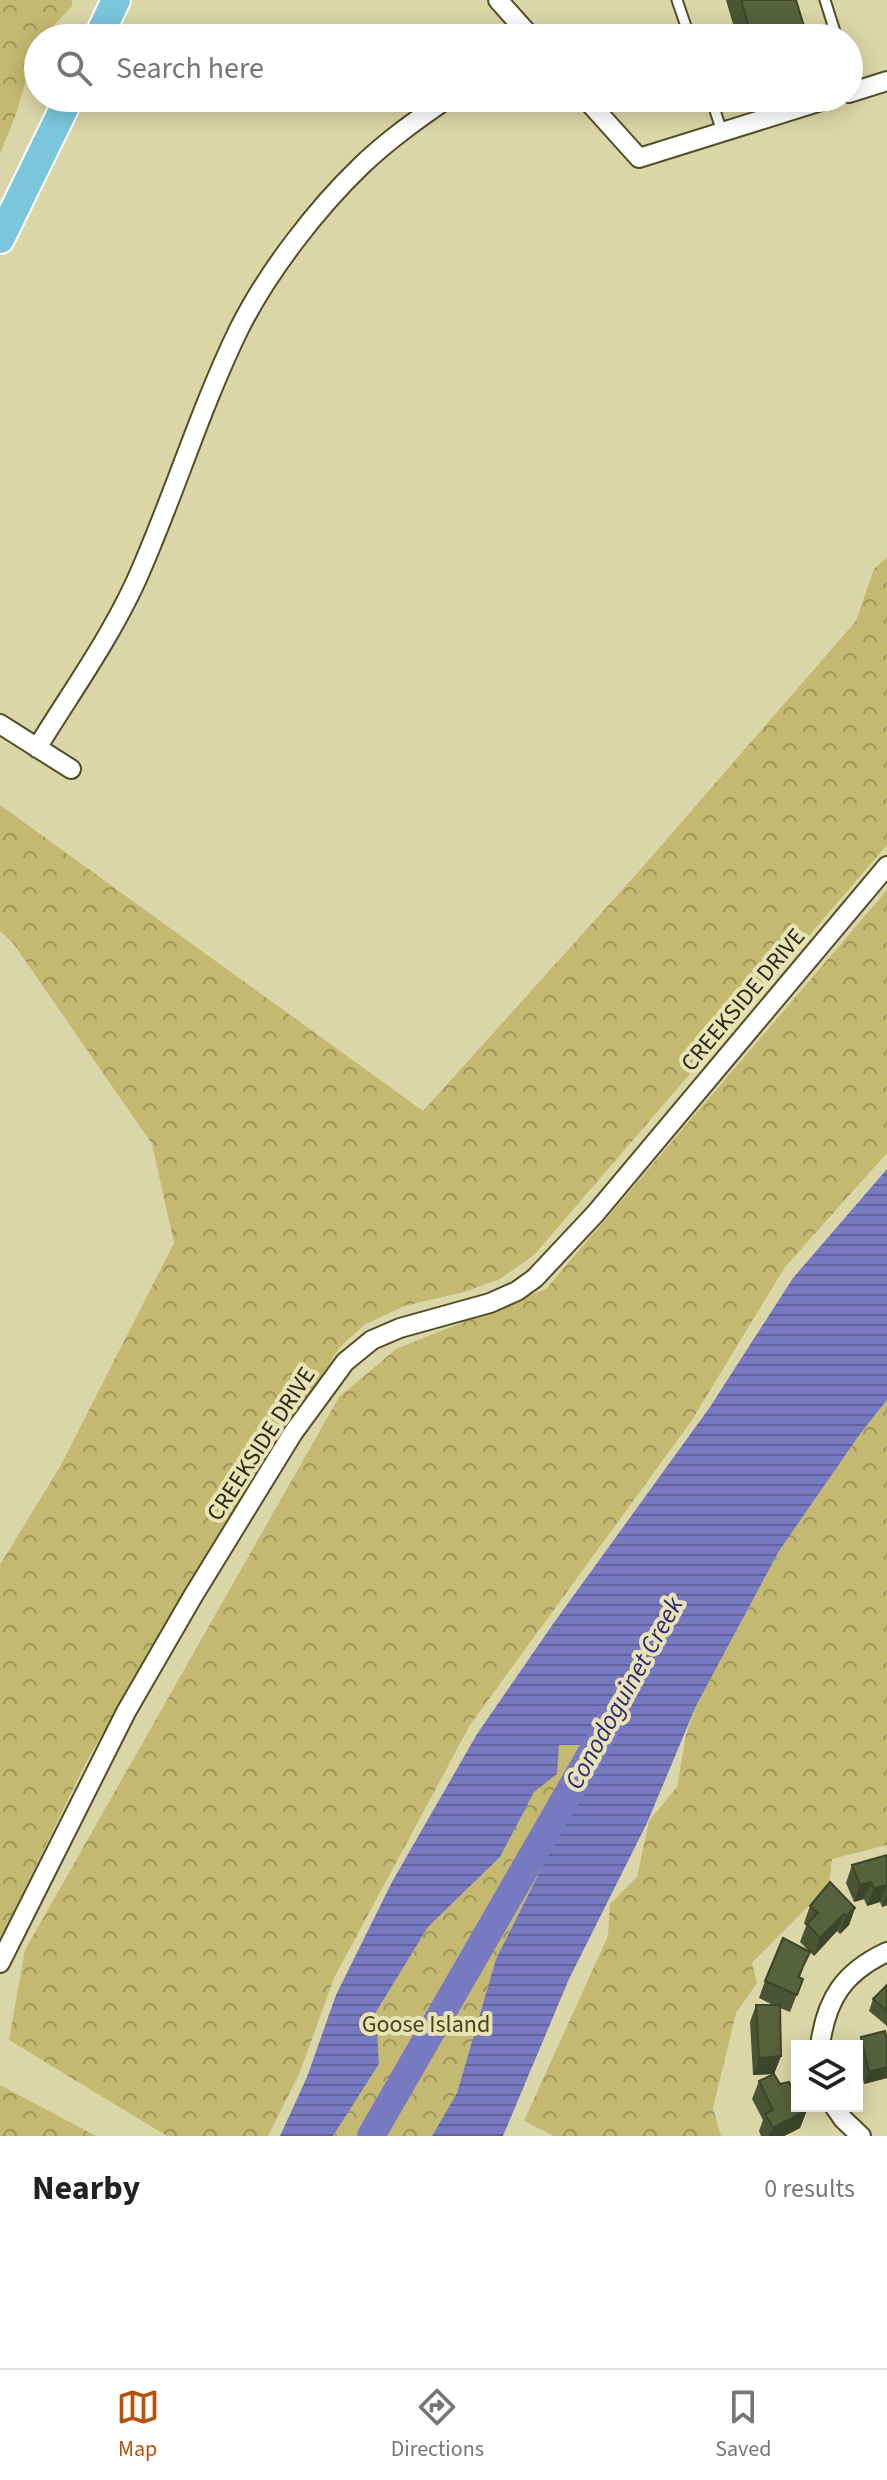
<!DOCTYPE html>
<style>
:root{--surface:#fff;--page:#f6f6f6;--text:#222;--muted:#767676;--line:#e0e0e0;--accent:#b45309}
body{margin:0;font-family:"Source Sans 3",sans-serif;background:var(--page);color:var(--text)}
.controls{position:absolute;right:24px;bottom:24px;display:grid;overflow:hidden;border-radius:0px;box-shadow:0 4px 20px #0003}
.controls button{width:72px;height:72px;display:grid;place-items:center;padding:0;border:0;border-bottom:2px solid var(--line);background:var(--surface);color:var(--text);font:40px sans-serif}
.list{margin:0;padding:0;list-style:none}
h2{display:flex;justify-content:space-between;align-items:center;height:104px;margin:0;padding:0 32px;font-size:34px}
h2 small{font-size:26px;font-weight:400;color:var(--muted)}
.icon{flex:none;width:44px;height:44px;fill:none;stroke:currentColor;stroke-width:2;stroke-linecap:round;stroke-linejoin:round}
.map{position:relative;flex:none;width:887px;height:2136px;overflow:hidden}
.search{position:absolute;background:var(--surface);box-shadow:0 4px 20px #0003;left:24px;right:24px;top:24px;height:88px;display:flex;align-items:center;gap:20px;box-sizing:border-box;padding:0 28px;border-radius:44px;color:var(--muted);font-size:30px}
.sheet{height:232px;background:var(--surface)}
nav{display:flex;justify-content:space-around;align-items:center;box-sizing:border-box;height:112px;border-top:2px solid var(--line);background:var(--surface);font-size:22px;color:var(--muted)}
nav a{display:grid;justify-items:center;gap:4px}
nav .on{color:var(--accent)}
.map>svg:first-child{display:block}
</style>
<div class="map">
<svg width="887" height="2136" viewBox="0 0 887 2136">
<defs>
<pattern id="forest-crowns" width="20" height="18" patternUnits="userSpaceOnUse" patternTransform="scale(2)"><rect width="20" height="18" fill="#c3b970"/><path d="M2 6a3 3 0 1 1 6 0M12 15a3 3 0 1 1 6 0" fill="none" stroke="#9f965b"/></pattern>
<pattern id="water-rules" width="6" height="5" patternUnits="userSpaceOnUse" patternTransform="scale(2)"><rect width="6" height="5" fill="#7779c1"/><path d="M0 2.5h6" fill="none" stroke="#62639c"/></pattern>
</defs>
<rect width="100%" height="100%" fill="#dbd6a8"/>
<!-- forest -->
<path fill="url(#forest-crowns)" d="M0,0h72v6l-30,32h-4l-22,76 -16,40z
M887,557v288l-353,410 -34,24 -36,13 -60,14 -40,19 -25,23 -252,412 -87,180v-375l61,-100 113,-222 -22,-99 -139,-201 -13,-12v-126l423,306 217,-241 216,-249 18,-52z
M887,890v263l-102,114 -93,153 -222,305 -136,253 -34,94 -32,64h-101l-158,-96 16,-90 314,-553 57,-48 150,-60z
M887,1400v445l-55,14 -3,26 -77,78 5,20 -21,30 -23,95 8,28h-167l-30,-15 84,-185 2,-32 27,-27 12,-56 28,-34 9,-52 10,-29 83,-155 81,-117z
M559,1745h24l12,15 -99,199 -39,134 -25,43h-99l46,-72 -3,-52 52,-85 72,-70 34,-66 22,-17z
M0,2085l96,51h-96z"/>
<!-- water -->
<path fill="url(#water-rules)" d="M887,1169v231l-27,34 -81,117 -83,155 -49,117 -78,156 -66,157h-71l25,-43 39,-134 99,-198 -12,-16h-24l-2,29 -23,18 -34,65 -72,70 -52,85 3,52 -46,72h-53l27,-59 29,-82 56,-113 85,-148 76,-110 157,-217 83,-129z"/>
<g fill="none" stroke-linecap="round" stroke-linejoin="round">
<!-- river -->
<path stroke="#7779c1" stroke-width="28" d="M371,2136l239,-415"/>
<defs>
<path id="lane" d="M677,0l13,38
M825,0l12,38
M711,98l11,34"/>
<path id="street" d="M498,0l34,38
M849,93l38,-12
M585,98l54,60 192,-60
M0,724l71,45
M37,748c33,-54 72,-108 99,-167 37,-82 63,-170 103,-252 28,-56 77,-120 123,-164 26,-25 56,-46 86,-67
M0,1963l126,-251 67,-116 100,-163 52,-71 27,-22 28,-12 90,-25 27,-12 18,-13 60,-64 292,-348
M820,2046c6,-47 24,-74 67,-94
M834,2106l9,13 18,17"/>
<path id="primary" d="M98,38l18,-38
M0,239l69,-141"/>
</defs>
<!-- lane casing -->
<use href="#lane" stroke="#534e25" stroke-width="13"/>
<!-- street casing -->
<use href="#street" stroke="#534e25" stroke-width="22"/>
<!-- primary casing -->
<use href="#primary" stroke="#fff" stroke-width="32"/>
<!-- lane -->
<use href="#lane" stroke="#fff" stroke-width="9"/>
<!-- street -->
<use href="#street" stroke="#fff" stroke-width="18"/>
<!-- primary -->
<use href="#primary" stroke="#7ac7dc" stroke-width="28"/>
</g>
<!-- wall -->
<path fill="#4b5434" d="M726,0h70l11,36 -1,2h-69z
M887,1855v50l-5,2 -2,-5 -13,4 -3,-7 -10,3 -8,-19 6,-18z
M810,1906l45,2 -6,17 -9,9 -3,-3 -23,25 -14,-14 6,-16 -2,-3z
M803,1969l-3,8 3,2 -13,33 -10,-4 1,48 -7,18 -21,1 -3,-53 6,-17h17l-14,-7 6,-17z
M887,1985v41l-18,-15 4,-12z
M861,2037l26,4v37l-23,6 -7,-34z
M759,2081l21,3 15,10 12,16 -7,18 -16,8h-23l-2,-5 4,-11 -11,-21z"/>
<!-- shaded-wall -->
<path fill="#3d452a" d="M871,1882l-7,17 -10,3 6,-17z
M887,1885l-7,17 -13,4 7,-18z
M887,1894v11l-5,2z
M855,1908l-6,17 -9,9 6,-18z
M844,1914l-7,17 -23,25 6,-18z
M781,2056l-7,18 -21,1 6,-17z
M887,2067v11l-23,6 5,-12z
M807,2110l-7,18 -16,8h-15l4,-8z"/>
<!-- building -->
<path fill="#57623c" stroke="#3d452a" stroke-width="2" d="M741,0h55l11,36 -6,2h-49z
M887,1855v30l-13,3 -3,-6 -11,3 -8,-20z
M830,1882l25,26 -9,8 -2,-2 -24,24 -13,-14 11,-11 -8,-7z
M783,1938l27,14 -12,25 5,2 -6,16 -32,-14z
M887,1985v26l-14,-12z
M756,2005h24l1,51 -22,2z
M885,2031l2,10v26l-18,5 -8,-35z
M774,2074l6,10 9,-2 6,12 2,-1v13h8l2,4 -34,18 -8,-14 8,-4 -14,-29z"/>
<g text-anchor="middle" dominant-baseline="central" stroke-width="8" stroke-linejoin="round" paint-order="stroke">
<!-- street labels -->
<g font-size="24" fill="#2a2816" stroke="#e8e3b5">
<text transform="translate(743 1000) rotate(-50)">CREEKSIDE DRIVE</text>
<text transform="translate(261 1444) rotate(-57)">CREEKSIDE DRIVE</text>
</g>
<!-- park labels -->
<g font-size="24" fill="#49441f" stroke="#e8e3b5">
<text x="426" y="2024">Goose Island</text>
</g>
<!-- water labels -->
<g font-size="26" font-style="italic" fill="#31287d" stroke="#e8e3b5">
<text transform="translate(624 1693) rotate(-61)">Conodoguinet Creek</text>
</g>
</g>
</svg>
<div class="controls">
<button><svg class="icon" aria-label="layers" viewBox="0 0 24 24"><path d="M12 4l9 5-9 5-9-5zM3 14l9 5 9-5"/></svg></button>
</div>
<div class="search"><svg class="icon" aria-label="search" viewBox="0 0 24 24"><circle cx="10" cy="10" r="6"/><path d="M15 15l6 6"/></svg>Search here</div>
</div>
<section class="sheet">
<h2>Nearby<small>0 results</small></h2>
<ul class="list">
</ul>
</section>
<nav>
<a class="on"><svg class="icon" aria-label="map" viewBox="0 0 24 24"><path d="M3 6l6-2 6 2 6-2v14l-6 2-6-2-6 2zM9 4v14M15 6v14"/></svg>Map</a>
<a><svg class="icon" aria-label="directions" viewBox="0 0 24 24"><path d="M12 3l9 9-9 9-9-9zM9 14v-3h6M13 9l2 2-2 2"/></svg>Directions</a>
<a><svg class="icon" aria-label="saved" viewBox="0 0 24 24"><path d="M7 4h10v16l-5-4-5 4z"/></svg>Saved</a>
</nav>
